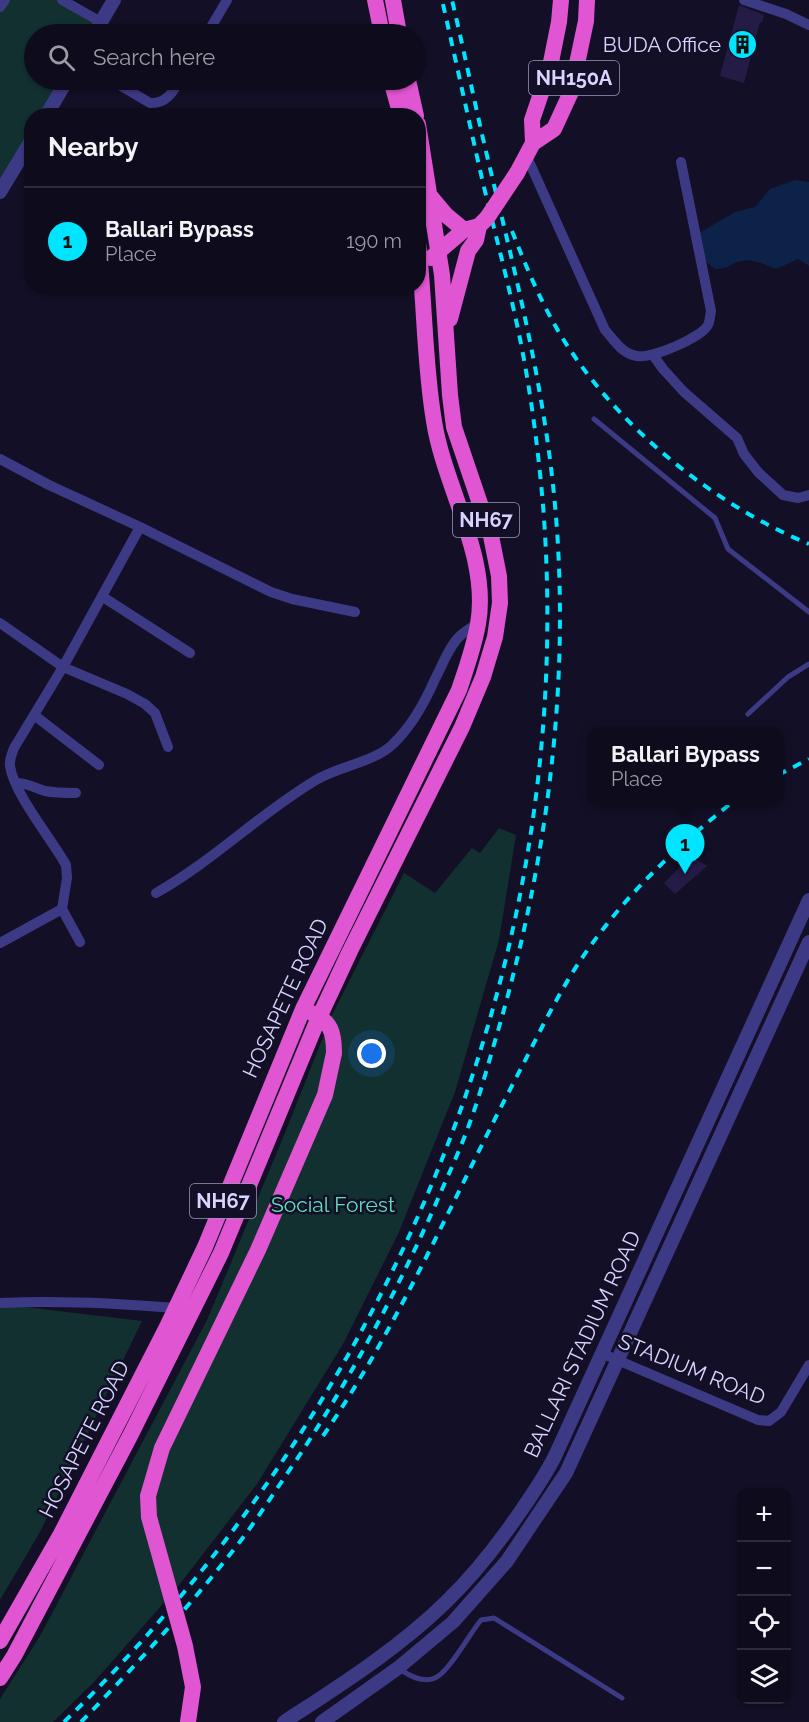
<!DOCTYPE html>
<meta charset="utf-8">
<style>
:root{--surface:#0e0b1c;--page:#171425;--text:#f1f3f6;--muted:#9b9ba3;--line:#2e2b3b;--accent:#00e5ff}
body{margin:0;font-family:Raleway,sans-serif;background:var(--page);color:var(--text)}
.controls{position:absolute;right:18px;bottom:18px;display:grid;overflow:hidden;border-radius:12px;box-shadow:0 2px 4px #0004}
.controls button{width:54px;height:54px;display:grid;place-items:center;padding:0;border:0;border-bottom:2px solid var(--line);background:var(--surface);color:var(--text);font:30px sans-serif}
.you{position:absolute;left:372px;top:1054px;width:21px;height:21px;margin:-15px;border:4px solid #fff;border-radius:50%;background:#1a73e8;box-shadow:0 0 0 9px #1a73e833}
.badge{display:grid;place-items:center;width:39px;height:39px;border-radius:50%;background:var(--accent);color:#111;font-size:20px;font-weight:700}
.pin{position:absolute;translate:-50% -50px;filter:drop-shadow(0 2px 3px #0008)}
.pin::after{content:'';position:absolute;top:32px;width:21px;height:18px;background:inherit;clip-path:polygon(0 0,100% 0,50% 100%)}
.popup{position:absolute;left:588px;top:727px;width:195px;height:78px;box-sizing:border-box;display:grid;place-content:center;border-radius:12px;background:var(--surface);filter:drop-shadow(0 2px 4px #0005);font-size:20px;white-space:nowrap;color:var(--muted)}
.popup b{font-size:22px;color:var(--text)}
.popup::after{content:'';position:absolute;left:50%;top:100%;margin-left:-12px;border:12px solid transparent;border-top-color:var(--surface)}
.list{margin:0;padding:0;list-style:none}
h2{display:flex;justify-content:space-between;align-items:center;height:78px;margin:0;padding:0 24px;font-size:26px}
h2 small{font-size:20px;font-weight:400;color:var(--muted)}
.list li{display:grid;grid-template-columns:39px 1fr auto;gap:18px;align-items:center;box-sizing:border-box;height:108px;padding:0 24px;border-top:2px solid var(--line)}
.list b{display:block;font-size:22px;white-space:nowrap}
.list p{margin:0;font-size:20px;white-space:nowrap;color:var(--muted)}
.list em{font-size:20px;font-style:normal;color:var(--muted)}
.icon{flex:none;width:33px;height:33px;fill:none;stroke:currentColor;stroke-width:2;stroke-linecap:round;stroke-linejoin:round}
.map{position:relative;flex:none;width:809px;height:1722px;overflow:hidden}
.search{position:absolute;background:var(--surface);box-shadow:0 2px 4px #0004;left:24px;top:24px;width:402px;height:66px;display:flex;align-items:center;gap:15px;box-sizing:border-box;padding:0 21px;border-radius:33px;color:var(--muted);font-size:22px}
.panel{position:absolute;background:var(--surface);box-shadow:0 2px 4px #0004;left:24px;top:108px;width:402px;height:186px;border-radius:24px}
.map>svg:first-child{display:block}
</style>
<div class="map">
<svg width="809" height="1722" viewBox="0 0 809 1722">
<rect width="100%" height="100%" fill="#130f26"/>
<!-- green -->
<path fill="#12302f" d="M4,0h58l39,22 -8,12h-59v46h32l-23,35 -11,1 -1,19 -31,51v-180z
M499,828l17,7 -17,105 -44,152 -56,140 -56,112 -86,140 -81,105 -82,93 -41,40h-53v-23l40,-63 167,-316 78,-187 46,-116 73,-144 31,20 37,-45 8,5z
M0,1304l142,17 -102,211 -40,68z"/>
<!-- water -->
<path fill="#0c2248" d="M795,180l14,2v84l-11,-7 -22,10c-10,-4 -22,-10 -34,-8 -10,1 -12,8 -27,8l-14,-11 -2,-25 36,-21 20,-5 15,-18z"/>
<!-- building -->
<path fill="#241b47" d="M739,5l25,10 -2,8 -2,-1 -16,61 -24,-7z
M691,856l16,10 -32,28 -11,-11z"/>
<g fill="none" stroke-linecap="round" stroke-linejoin="round">
<!-- service -->
<path stroke="#3d3a85" stroke-width="5" d="M594,419l121,99 13,31 81,63
M748,714l40,-37 21,-13
M400,1669c9,7 23,14 35,9 14,-6 35,-45 46,-58l13,-2 128,80"/>
<!-- minor -->
<path stroke="#3d3a85" stroke-width="10" d="M62,0l39,22
M744,0l42,14 23,11
M0,7l5,-7
M207,34l20,-34
M111,80l39,23c16,1 23,-11 30,-23
M527,157l78,173c9,10 17,24 32,26 14,3 64,-18 71,-31 2,-4 2,-10 3,-14l-30,-149
M653,355l10,14 21,23 53,46 7,16 14,18 25,23 15,3 11,-3
M0,459l49,26 91,42 131,65 21,7 63,13
M103,597l87,56
M0,623l63,44 64,27 18,10 10,9 13,34
M34,715l65,50
M16,783c12,0 19,5 29,8 10,2 21,2 31,2
M156,893c57,-32 103,-79 160,-113 23,-14 59,-18 77,-36 19,-18 32,-42 42,-65 7,-13 12,-28 22,-40 5,-6 14,-11 21,-16
M80,942l-18,-33 5,-31 -1,-13c-15,-27 -52,-71 -56,-99 -1,-7 2,-12 4,-18l49,-81 77,-140
M0,943l62,-34
M0,1303c59,-3 117,0 176,5
M601,1353l157,67 11,1 12,-9 28,-47"/>
<!-- tertiary -->
<path stroke="#3d3a85" stroke-width="14" d="M94,34l20,-34
M46,116l21,-36
M0,192l32,-53
M284,1722c55,-36 114,-73 162,-120 26,-25 49,-54 70,-84 14,-20 28,-40 39,-62l254,-556
M322,1722l76,-54 55,-46 54,-61 59,-88 243,-531"/>
<!-- trunk -->
<path stroke="#e055d1" stroke-width="16" d="M375,0l7,34
M393,0l6,34
M391,80l10,36
M408,80l8,36
M533,143l21,-14 17,-37 15,-71 1,-21
M517,173l16,-30 -1,-23 18,-53 9,-45 2,-22
M430,196l16,19 18,15
M431,258l33,-28 15,-4
M450,319l18,-68 8,-11 3,-14 8,-8
M312,1013c19,8 22,20 22,40
M0,1641l61,-107 106,-207 38,-80 98,-238 156,-319c7,-21 15,-43 19,-66 12,-68 -34,-137 -44,-203 -10,-59 -9,-119 -16,-178
M0,1678l14,-22 116,-220 91,-183 95,-229 34,-73 112,-224 21,-50 12,-40 5,-34 -1,-27 -8,-40 -37,-109 -4,-32 -8,-120 -24,-151"/>
<!-- rail -->
<path stroke="#00e5ff" stroke-width="4" stroke-dasharray="9 8" stroke-linecap="butt" d="M512,231c17,43 35,86 61,123 55,81 146,153 236,190
M778,775l31,-16
M323,1436c77,-112 130,-238 193,-358 23,-44 44,-90 73,-130 41,-58 91,-104 146,-148
M64,1722c326,-317 515,-760 479,-1217 -5,-59 -14,-127 -27,-185 -10,-46 -22,-91 -33,-137 -14,-61 -27,-122 -41,-183
M81,1722c56,-58 111,-118 161,-183 18,-24 35,-51 53,-77 54,-81 99,-165 139,-254 12,-29 26,-57 36,-86 10,-27 17,-54 25,-81 54,-182 79,-375 57,-565 -12,-105 -38,-208 -63,-312 -13,-54 -24,-109 -37,-164"/>
<!-- trunk-bridge -->
<path stroke="#e055d1" stroke-width="16" d="M487,218l30,-45
M188,1722l5,-35 -8,-41 -36,-129 -1,-21 14,-48 96,-198 67,-155 9,-42"/>
</g>
<!-- icons -->
<defs>
<symbol id="building-disc" viewBox="-11 -11 22 22"><circle r="9.5" fill="#00e5ff" stroke="#130f26"/><path d="M-4-6H4V6H1V3H-1V6H-4ZM-2.5-4.3h1.7v1.8h-1.7ZM.8-4.3h1.7v1.8H.8ZM-2.5-1h1.7V.8h-1.7ZM.8-1h1.7V.8H.8Z" fill="#111"/></symbol>
</defs>
<g fill-rule="evenodd">
<use href="#building-disc" x="726" y="28" width="33" height="33"/>
</g>
<g text-anchor="middle" dominant-baseline="central" stroke-width="5" stroke-linejoin="round" paint-order="stroke">
<!-- shield labels -->
<g fill="#130f26" stroke="#9e99be" stroke-width="1.5">
<rect x="529" y="61" width="90" height="34" rx="4.5"/>
<rect x="453" y="503" width="66" height="34" rx="4.5"/>
<rect x="190" y="1184" width="66" height="34" rx="4.5"/>
</g>
<g font-size="20" font-weight="bold" fill="#d9d4ff">
<text x="574" y="78">NH150A</text>
<text x="486" y="520">NH67</text>
<text x="223" y="1201">NH67</text>
</g>
<!-- poi labels -->
<g font-size="21" fill="#d9d4ff" stroke="#130f26" text-anchor="end">
<text x="721" y="44">BUDA Office</text>
</g>
<!-- street labels -->
<g font-size="21" fill="#d9d4ff" stroke="#130f26">
<text transform="translate(285 998) rotate(-65)">HOSAPETE ROAD</text>
<text transform="translate(582 1344) rotate(-65)">BALLARI STADIUM ROAD</text>
<text transform="translate(692 1369) rotate(22)">STADIUM ROAD</text>
<text transform="translate(84 1439) rotate(-63)">HOSAPETE ROAD</text>
</g>
<!-- park labels -->
<g font-size="21" fill="#5fe0c0" stroke="#130f26">
<text x="333" y="1204">Social Forest</text>
</g>
</g>
</svg>
<div class="controls">
<button>+</button>
<button>−</button>
<button><svg class="icon" aria-label="locate" viewBox="0 0 24 24"><circle cx="12" cy="12" r="6"/><path d="M12 2v4M12 18v4M2 12h4M18 12h4"/></svg></button>
<button><svg class="icon" aria-label="layers" viewBox="0 0 24 24"><path d="M12 4l9 5-9 5-9-5zM3 14l9 5 9-5"/></svg></button>
</div>
<div class="you"></div>
<div class="pin badge" style="left:685px;top:874px">1</div>
<div class="popup"><b>Ballari Bypass</b>Place</div>
<div class="search"><svg class="icon" aria-label="search" viewBox="0 0 24 24"><circle cx="10" cy="10" r="6"/><path d="M15 15l6 6"/></svg>Search here</div>
<section class="panel">
<h2>Nearby<small></small></h2>
<ul class="list">
<li><span class="badge">1</span><div><b>Ballari Bypass</b><p>Place</p></div><em>190 m</em></li>
</ul>
</section>
</div>
